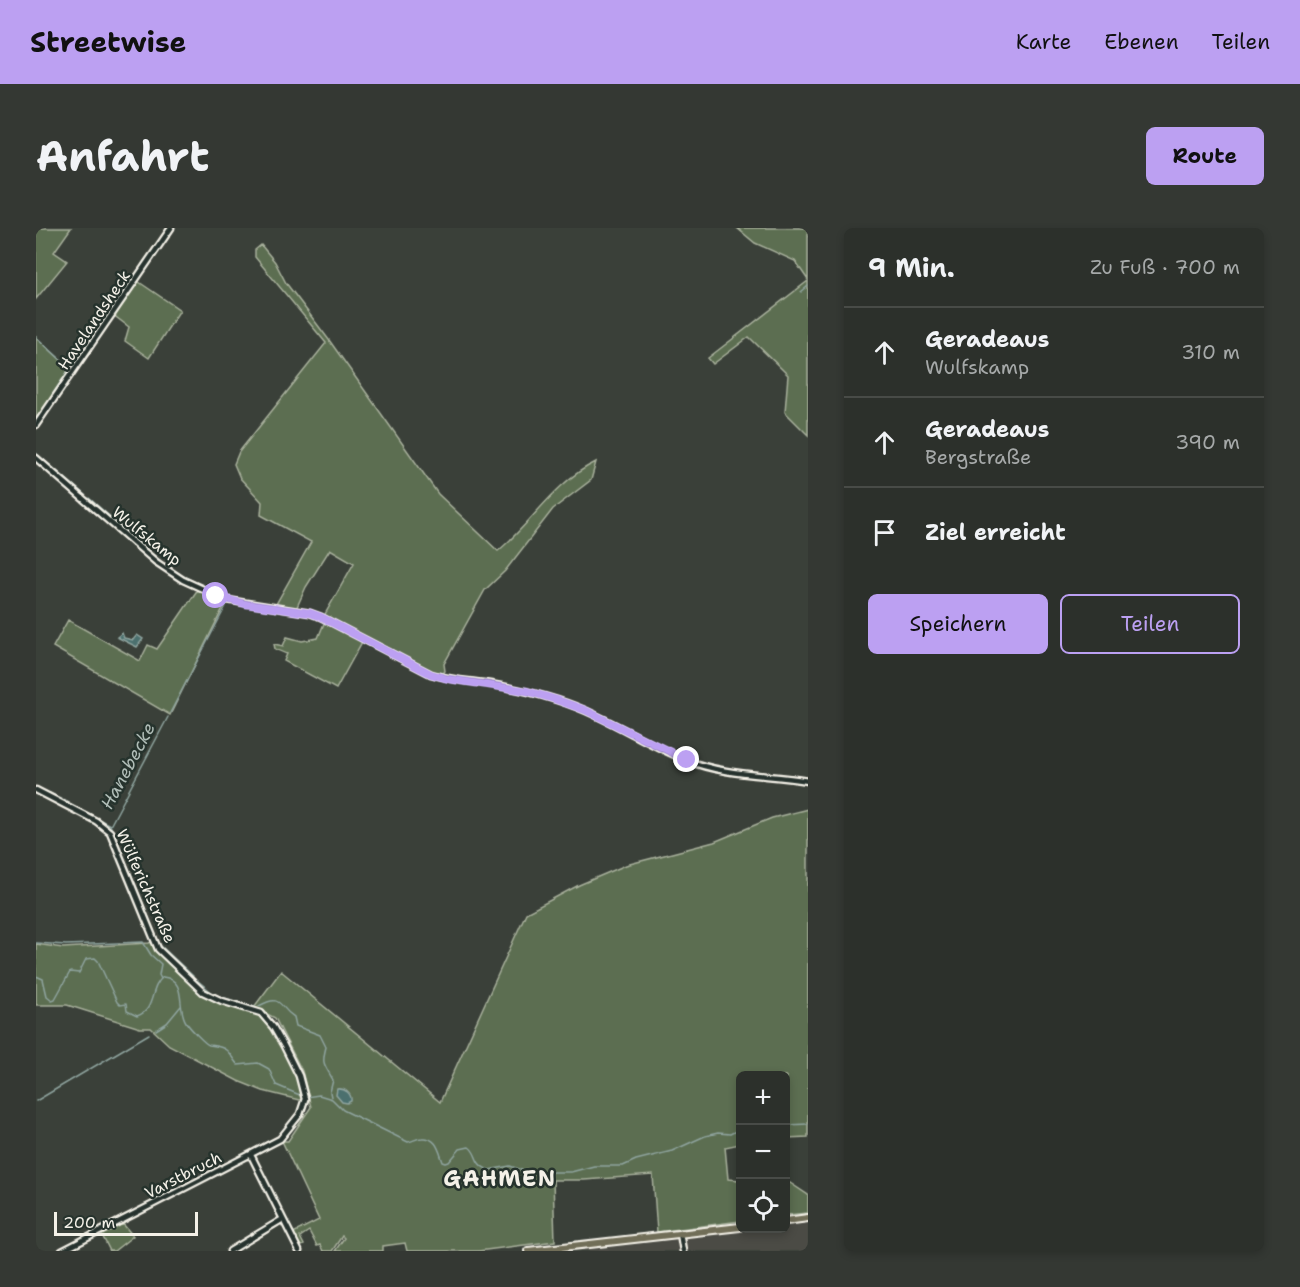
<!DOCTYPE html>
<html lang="de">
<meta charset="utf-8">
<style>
:root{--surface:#2c302b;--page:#343833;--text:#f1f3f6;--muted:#a6a9a9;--line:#484b47;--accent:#bca0f2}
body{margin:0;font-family:"Shantell Sans",sans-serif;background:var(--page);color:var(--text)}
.controls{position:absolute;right:18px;bottom:18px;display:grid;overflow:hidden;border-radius:9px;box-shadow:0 3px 9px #0003}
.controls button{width:54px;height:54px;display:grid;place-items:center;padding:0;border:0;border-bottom:2px solid var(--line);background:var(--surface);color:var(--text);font:30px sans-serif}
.scale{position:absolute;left:18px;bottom:15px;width:144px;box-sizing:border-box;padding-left:6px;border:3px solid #f4f1e8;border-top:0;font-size:16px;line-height:21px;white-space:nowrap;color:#f4f1e8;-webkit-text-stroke:4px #26332d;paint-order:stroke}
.stop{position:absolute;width:18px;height:18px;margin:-14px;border:4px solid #bca0f2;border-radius:50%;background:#fff}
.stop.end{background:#bca0f2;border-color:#fff;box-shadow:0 2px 6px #0008}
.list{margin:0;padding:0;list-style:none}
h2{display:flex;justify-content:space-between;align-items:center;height:78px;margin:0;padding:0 24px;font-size:26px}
h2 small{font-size:20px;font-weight:400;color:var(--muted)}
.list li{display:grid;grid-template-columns:39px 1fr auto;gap:18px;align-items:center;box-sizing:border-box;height:90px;padding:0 24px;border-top:2px solid var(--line)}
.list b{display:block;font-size:22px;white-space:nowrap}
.list p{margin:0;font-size:20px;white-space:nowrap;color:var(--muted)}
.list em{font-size:20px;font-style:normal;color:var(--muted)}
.actions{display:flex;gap:12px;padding:18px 24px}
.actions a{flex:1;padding:14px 0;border:2px solid var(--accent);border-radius:9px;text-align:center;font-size:21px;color:var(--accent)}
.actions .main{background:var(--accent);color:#111}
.icon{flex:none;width:33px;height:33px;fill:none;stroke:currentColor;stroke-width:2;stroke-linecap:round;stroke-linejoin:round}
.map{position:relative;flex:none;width:772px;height:1023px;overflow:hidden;border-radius:9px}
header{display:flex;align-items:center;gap:36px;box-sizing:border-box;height:84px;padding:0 30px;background:var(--accent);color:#111}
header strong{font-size:28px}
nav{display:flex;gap:33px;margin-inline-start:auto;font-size:21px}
.intro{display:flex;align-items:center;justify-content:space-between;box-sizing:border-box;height:144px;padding:0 36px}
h1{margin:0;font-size:42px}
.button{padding:15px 27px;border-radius:9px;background:var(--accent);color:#111;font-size:21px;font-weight:700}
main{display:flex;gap:36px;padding:0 36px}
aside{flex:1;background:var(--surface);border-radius:9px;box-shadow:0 3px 9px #0003}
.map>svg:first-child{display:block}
</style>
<header>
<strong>Streetwise</strong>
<nav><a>Karte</a><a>Ebenen</a><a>Teilen</a></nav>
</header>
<div class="intro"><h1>Anfahrt</h1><a class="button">Route</a></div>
<main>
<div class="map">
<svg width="772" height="1023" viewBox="0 0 772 1023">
<rect width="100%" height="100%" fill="#3a4039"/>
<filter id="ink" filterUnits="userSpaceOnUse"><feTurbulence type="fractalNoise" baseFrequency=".0167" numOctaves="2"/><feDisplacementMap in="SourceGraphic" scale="12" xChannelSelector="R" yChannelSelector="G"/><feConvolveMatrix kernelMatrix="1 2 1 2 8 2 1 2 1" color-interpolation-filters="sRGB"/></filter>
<g filter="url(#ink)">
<!-- built -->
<path fill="#4b4c44" d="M772,990v33h-255l187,-23h46v-7z"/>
<!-- green -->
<path fill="#5c6e51" stroke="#a8b09c" stroke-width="1.5" d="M0,0h35l-17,24 13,9 -31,38z
M701,0h71v52l-13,-19 -40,-18z
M225,17l14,17 11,21 43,57 109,154 60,57c34,-28 56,-69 98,-89l-5,18 -38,29 -48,62 -20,19 -41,74 1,7 -4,5 -117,-60 30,-53 -24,-14 -24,38 -10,22 -21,-3 36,-64 -50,-27 1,-13 -22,-24 -6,-14 5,-12 87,-109 -71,-86v-7z
M100,52l44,30 -31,48 -24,-17 4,-14 -17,-13z
M772,53v154l-23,-23 3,-37 -39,-38 -36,27 -5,-6z
M0,109l37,34 -37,52z
M162,361l28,13 -56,113 -117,-68 15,-27 72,41 8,-16 9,4z
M289,393l38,19 -27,49 -52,-28 3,-7 -12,-5 -1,-5 9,2 4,-9 15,4 16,-3z
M772,581v328l-22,1v-62h-46v68l-15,3 3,32 12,1v41l-83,11 -4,-57 -69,5h-31l2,61 -77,10h-71l-2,-8 -22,3v5h-48l9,-13 -2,-2 -10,15h-9l-3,-6 -3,1 -8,-15 -9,6 4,8 -4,2 -7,-14 26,-13 -37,-79h6l23,-34 -9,-36 -27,-53 -21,-11 27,-36 159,131 86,-189 53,-28 47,-20 88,-23 58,-24z
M118,713l49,51 64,26 30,56 6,25 -4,1 -36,-9 -25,-10 -69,-36 -18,-17h-11l-73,-23h-31v-61l27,4 86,-5z
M750,955h4l18,12v18l-22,2z
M87,996l10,12 -19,15h-4l-8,-16z"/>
<!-- water -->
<path fill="#4b706e" stroke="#8fa49f" stroke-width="1.5" d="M86,405l2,5 9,2 4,-5 6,4 -6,8 -20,-10z
M301,861c8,-1 15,5 14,12l-4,2 -5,-1 -6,-7z"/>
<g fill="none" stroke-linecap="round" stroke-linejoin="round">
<!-- stream -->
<path stroke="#8fa49f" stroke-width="1.5" d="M765,64l7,-6
M0,109l34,31 -18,27
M0,191l14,-20
M0,225l49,42
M53,270l26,23
M81,295l13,12
M112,322l12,10
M127,335l17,11
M147,348l23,11
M173,361l8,4
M134,485l57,-109
M0,559l11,5
M14,565l18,9
M35,576l19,10
M57,588l17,9 6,12
M74,598l58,-109
M82,614l31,76
M114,695l10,22 33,31
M0,715l30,2 77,-3 8,13 10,9 -2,11 2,4
M0,748l7,3 4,17 5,4 3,-1 15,-27 9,1 7,-14 9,-1 3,3 19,41 3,3 6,-1 1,7 10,5c19,-6 12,-28 26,-39 25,3 13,30 23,45 3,5 19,22 23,23 6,1 12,1 17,5 5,4 7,10 12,15l20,-2 11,6 7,16 26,11
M161,752l18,15 40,12
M223,778c24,-13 19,1 35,11l2,9 24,9 6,12c-5,19 -1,17 7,33l-3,12 1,5
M120,802l11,-7 14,-17
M270,869l13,-2 13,4 11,11 65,32c5,-1 9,-4 14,-4 15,-1 17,13 21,24l3,1 3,-1 11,-13 9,-2c10,7 3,16 20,23l21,-4 17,6h44l23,-6h29l13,-6 36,-9 33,-15 13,-3 12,1 10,-5
M0,873l113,-67
M750,897l22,-1"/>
<defs>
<path id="minor" d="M0,197l135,-197
M0,230l120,104 27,18 44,20 83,13 11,4 110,57c20,6 39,7 59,10 23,4 45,9 67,16 46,14 85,42 129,60 39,16 81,14 122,21
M0,562l60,31 14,11 48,117 45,43 19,9 39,12 12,14 11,19 15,30 6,23 -5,15 -20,25 -218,112
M215,927l48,96
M644,1005l3,18
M194,1023l53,-32"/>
<path id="major" d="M750,993l22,-3
M492,1023l212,-24"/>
</defs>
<!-- minor casing -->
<use href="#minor" stroke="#f4f1e8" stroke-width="9"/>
<!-- major casing -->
<use href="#major" stroke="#f4f1e8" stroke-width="10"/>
<!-- minor -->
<use href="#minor" stroke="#26332d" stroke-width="4.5"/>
<!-- major -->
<use href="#major" stroke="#716e59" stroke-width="6"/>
</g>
</g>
<g fill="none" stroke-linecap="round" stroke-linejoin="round" filter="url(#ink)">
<!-- route -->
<path stroke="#bca0f2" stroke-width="8" d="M180,368l29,8 65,9 11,4 110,57 17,5 79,12 30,9 28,10 102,50"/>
</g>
<g text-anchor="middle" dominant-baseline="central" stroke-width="5" stroke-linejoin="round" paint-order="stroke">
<!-- street labels -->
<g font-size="16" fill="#f4f1e8" stroke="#26332d">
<text transform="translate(58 92) rotate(-56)">Havelandsheck</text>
<text transform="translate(111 308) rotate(39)">Wulfskamp</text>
<text transform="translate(110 658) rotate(66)">Wülferichstraße</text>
<text transform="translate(147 947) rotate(-27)">Varstbruch</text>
</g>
<!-- water labels -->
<g font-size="18" font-style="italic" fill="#b0bdb7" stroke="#26332d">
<text transform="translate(92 538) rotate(-62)">Hanebecke</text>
</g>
<!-- district labels -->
<g font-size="22" font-weight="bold" letter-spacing="1.5" fill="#f4f1e8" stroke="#26332d">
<text x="464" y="950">GAHMEN</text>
</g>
</g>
</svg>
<div class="controls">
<button>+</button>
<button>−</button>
<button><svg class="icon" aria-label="locate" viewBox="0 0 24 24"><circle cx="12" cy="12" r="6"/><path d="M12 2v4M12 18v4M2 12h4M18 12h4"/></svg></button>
</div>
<div class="scale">200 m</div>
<div class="stop" style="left:180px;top:368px"></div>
<div class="stop end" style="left:651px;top:532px"></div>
</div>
<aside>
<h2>9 Min.<small>Zu Fuß · 700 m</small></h2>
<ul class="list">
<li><svg class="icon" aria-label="ahead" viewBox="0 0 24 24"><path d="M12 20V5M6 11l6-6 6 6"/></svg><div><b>Geradeaus</b><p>Wulfskamp</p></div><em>310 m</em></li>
<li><svg class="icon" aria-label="ahead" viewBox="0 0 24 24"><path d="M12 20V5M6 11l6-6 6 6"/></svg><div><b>Geradeaus</b><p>Bergstraße</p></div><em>390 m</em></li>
<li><svg class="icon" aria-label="arrive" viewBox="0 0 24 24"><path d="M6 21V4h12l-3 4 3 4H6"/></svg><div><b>Ziel erreicht</b></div></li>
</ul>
<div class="actions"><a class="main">Speichern</a><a>Teilen</a></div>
</aside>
</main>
